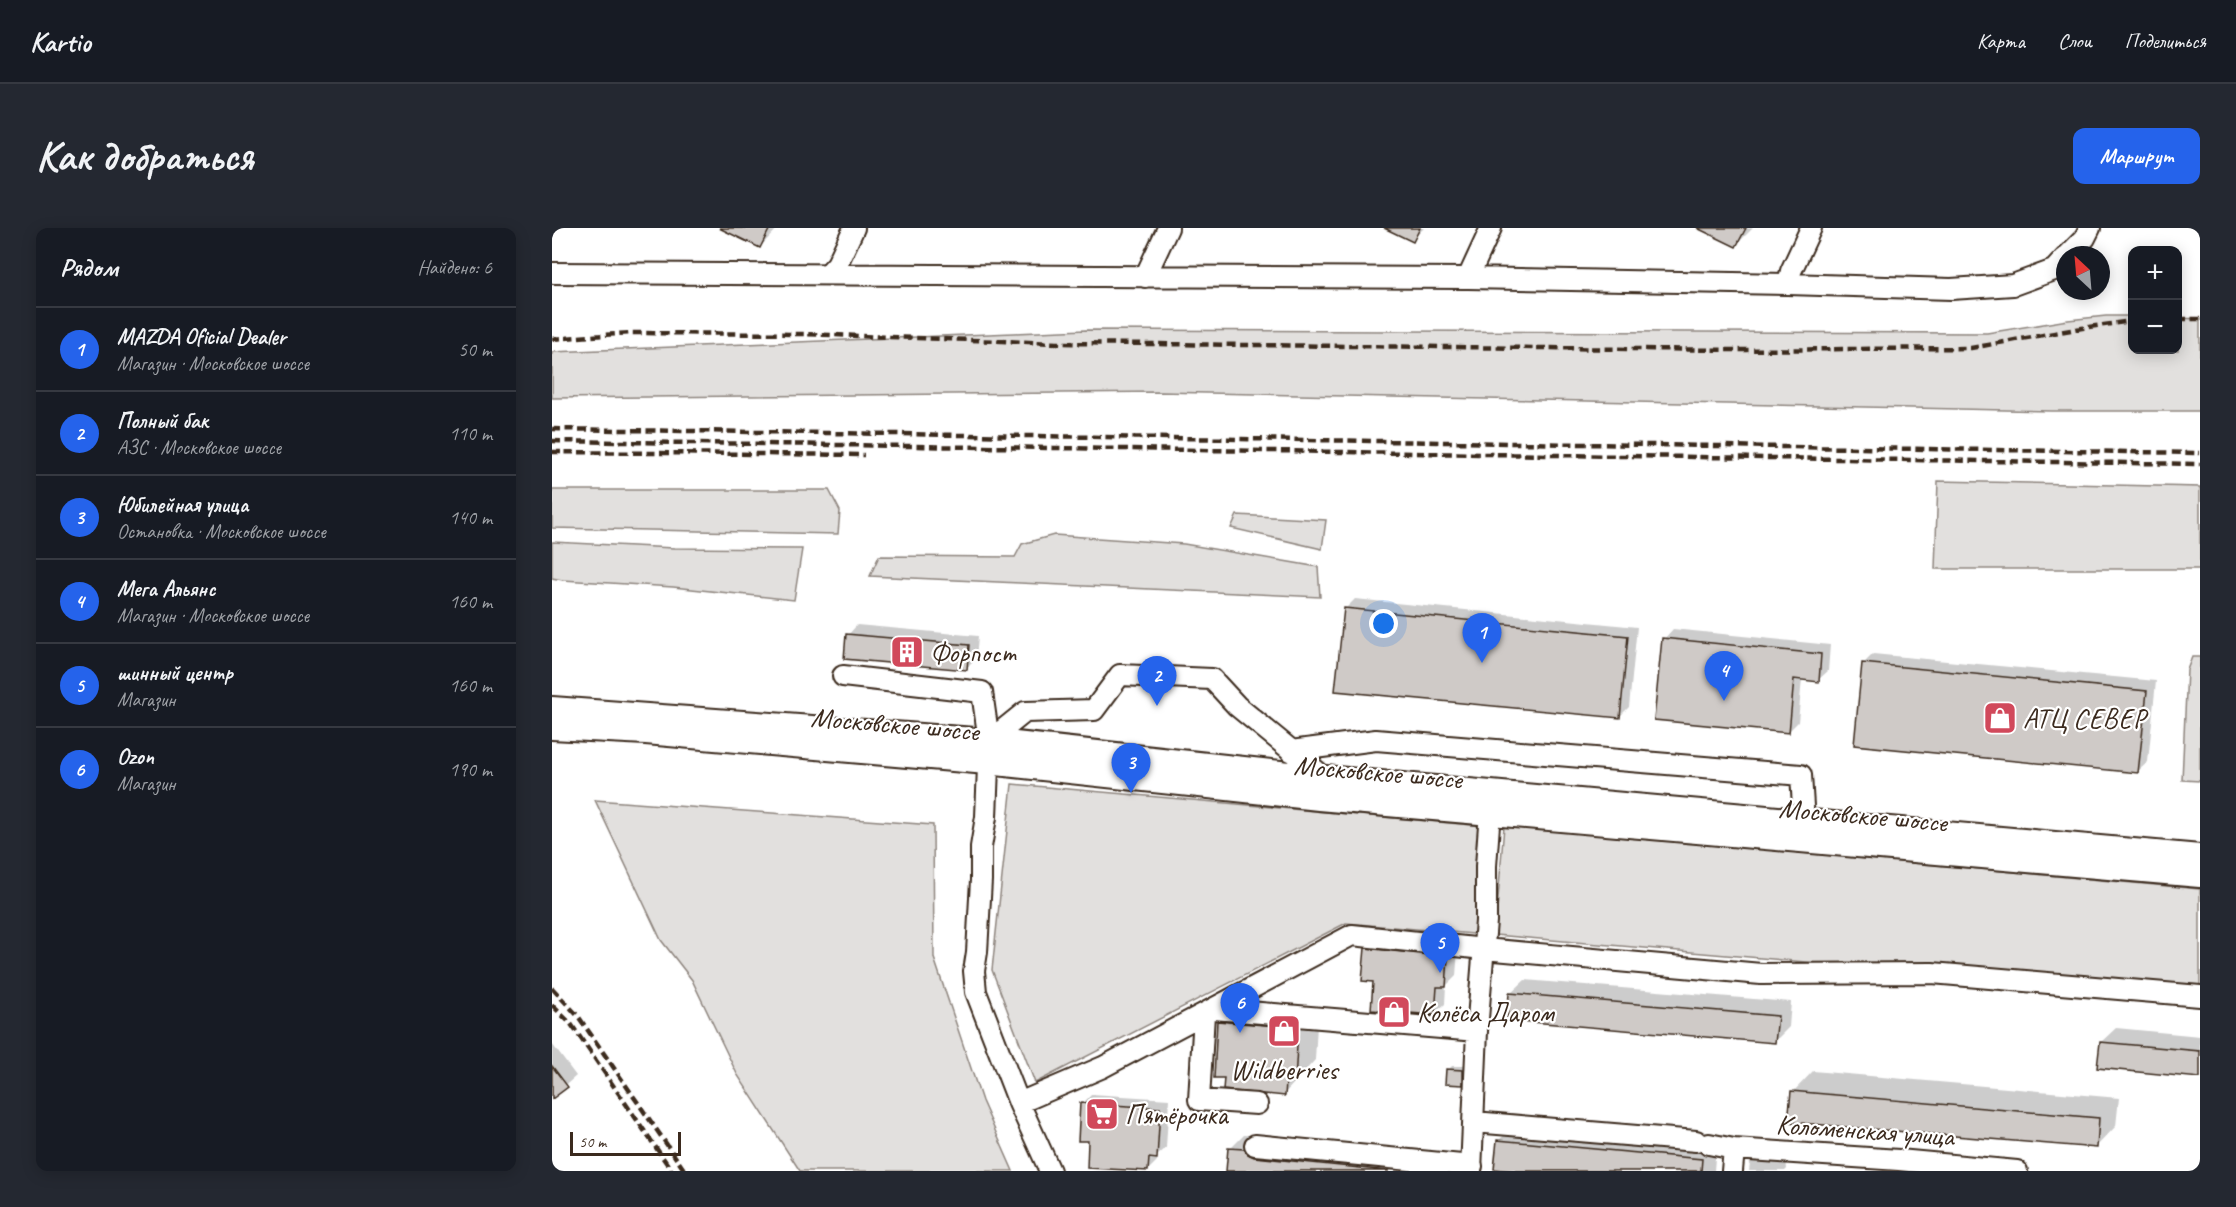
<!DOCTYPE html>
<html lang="ru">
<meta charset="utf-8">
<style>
:root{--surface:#171b24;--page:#242831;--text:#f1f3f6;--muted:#9ea1a6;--line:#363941;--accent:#2563eb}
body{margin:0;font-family:Caveat,sans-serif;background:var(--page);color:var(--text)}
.controls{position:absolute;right:18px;top:18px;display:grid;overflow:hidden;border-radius:12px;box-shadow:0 3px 15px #0003}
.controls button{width:54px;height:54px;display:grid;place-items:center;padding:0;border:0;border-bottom:2px solid var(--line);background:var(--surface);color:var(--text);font:30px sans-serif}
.compass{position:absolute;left:1504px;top:18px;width:54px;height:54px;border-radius:50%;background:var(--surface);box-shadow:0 3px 15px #0003;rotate:334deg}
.scale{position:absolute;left:18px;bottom:15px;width:111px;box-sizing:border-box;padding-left:6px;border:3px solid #3b2a1e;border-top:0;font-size:16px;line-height:21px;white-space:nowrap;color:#3b2a1e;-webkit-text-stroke:4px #fff;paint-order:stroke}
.you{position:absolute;left:832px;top:396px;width:21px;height:21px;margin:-15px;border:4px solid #fff;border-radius:50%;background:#1a73e8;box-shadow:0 0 0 9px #1a73e833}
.badge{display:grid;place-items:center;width:39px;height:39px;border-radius:50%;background:var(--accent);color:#fff;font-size:20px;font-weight:700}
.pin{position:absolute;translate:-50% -50px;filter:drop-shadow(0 2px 3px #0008)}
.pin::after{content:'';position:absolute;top:32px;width:21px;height:18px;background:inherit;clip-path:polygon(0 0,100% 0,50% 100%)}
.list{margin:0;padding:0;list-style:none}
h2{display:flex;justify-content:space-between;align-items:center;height:78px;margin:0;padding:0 24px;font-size:26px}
h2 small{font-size:20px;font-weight:400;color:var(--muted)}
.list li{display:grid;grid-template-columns:39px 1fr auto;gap:18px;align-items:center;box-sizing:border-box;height:84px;padding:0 24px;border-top:2px solid var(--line)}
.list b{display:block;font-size:22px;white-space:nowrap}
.list p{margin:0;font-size:20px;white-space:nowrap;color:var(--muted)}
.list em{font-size:20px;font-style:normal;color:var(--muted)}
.map{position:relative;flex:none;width:1648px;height:943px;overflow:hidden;border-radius:12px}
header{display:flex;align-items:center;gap:36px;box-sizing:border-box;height:84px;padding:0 30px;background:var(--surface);border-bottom:2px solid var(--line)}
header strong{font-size:28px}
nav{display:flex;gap:33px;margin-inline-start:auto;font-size:21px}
.intro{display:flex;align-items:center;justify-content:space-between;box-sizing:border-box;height:144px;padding:0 36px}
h1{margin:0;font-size:42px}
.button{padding:15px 27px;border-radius:12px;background:var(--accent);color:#fff;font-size:21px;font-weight:700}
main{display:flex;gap:36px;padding:0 36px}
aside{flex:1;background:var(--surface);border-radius:12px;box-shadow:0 3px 15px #0003}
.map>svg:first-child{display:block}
</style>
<header>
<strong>Kartio</strong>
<nav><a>Карта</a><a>Слои</a><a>Поделиться</a></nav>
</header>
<div class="intro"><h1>Как добраться</h1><a class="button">Маршрут</a></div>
<main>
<aside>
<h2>Рядом<small>Найдено: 6</small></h2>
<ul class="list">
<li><span class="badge">1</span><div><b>MAZDA Oficial Dealer</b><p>Магазин · Московское шоссе</p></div><em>50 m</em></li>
<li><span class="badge">2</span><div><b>Полный бак</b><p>АЗС · Московское шоссе</p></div><em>110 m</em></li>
<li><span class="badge">3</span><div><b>Юбилейная улица</b><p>Остановка · Московское шоссе</p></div><em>140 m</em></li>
<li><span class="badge">4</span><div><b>Мега Альянс</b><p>Магазин · Московское шоссе</p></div><em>160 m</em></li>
<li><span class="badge">5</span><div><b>шинный центр</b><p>Магазин</p></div><em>160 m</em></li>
<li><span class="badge">6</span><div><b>Ozon</b><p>Магазин</p></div><em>190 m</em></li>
</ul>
</aside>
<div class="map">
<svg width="1648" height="943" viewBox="0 0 1648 943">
<rect width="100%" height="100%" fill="#fff"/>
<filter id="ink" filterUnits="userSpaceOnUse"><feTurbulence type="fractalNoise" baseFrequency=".0167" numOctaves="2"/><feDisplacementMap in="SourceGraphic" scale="12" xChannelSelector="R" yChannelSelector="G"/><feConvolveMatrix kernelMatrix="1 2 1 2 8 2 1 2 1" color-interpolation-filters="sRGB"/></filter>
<g filter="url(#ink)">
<!-- green -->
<path fill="#e2e0de" stroke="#8e857e" stroke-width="1.5" d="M1554,88h26v34h46v-32l22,1v92h-148l-892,-19 -608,6v-46l534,-22 901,3 81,-13z
M1386,253l262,6v82h-265z
M0,262h277l11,21 -2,23 -286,-6z
M685,287l89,5 -4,29 -91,-21z
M502,307l130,9 134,23 2,30 -450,-21 9,-20 136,1 7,-13z
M0,314l122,6 128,1 -8,51 -121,-13 -110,-7 -11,-2z
M1640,429h8v124l-18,-1 5,-110z
M460,556l471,42 -9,108 -128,-11 -311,160 -43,-113z
M43,572l338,25 1,133 48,143 31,70h-213l-63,-97 -45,-94 -31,-40z
M952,598l696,63v107l-705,-61z"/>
<!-- shadow -->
<path fill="#0003" d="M170,0h56l-18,19z
M835,0h37l-12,12z
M1148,0h53l-17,17z
M803,371l282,28 -8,80 -10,10 -274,-108z
M305,397l121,11 -2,23 -10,10 -118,-34z
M1121,401l157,16 -2,26 -10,9 -16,-1 -4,43 -10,10 -124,-93z
M1321,426l283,27 -8,81 -10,9 -274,-108z
M824,711l82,9 -2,28 -10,10 -1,18 -11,10 -59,-34 -9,-31z
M973,752l266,22 -2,25 -14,14 -265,-47z
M687,774l79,6 -3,52 -31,34 -66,-72z
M1564,800l84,8v40l-99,-34z
M0,816l24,32 -24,21z
M900,838h15v13l-5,5 -14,-14z
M1261,843l306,27 -3,28 -20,21 -303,-55z
M540,866l77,5 -3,49 -9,8v5l-10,10 -57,-31 -8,-36z
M961,899l203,18 -2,26h-183l-33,-30z
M692,907l14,1 191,35h-221l2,-22z
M1204,928l30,2 1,11 -2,2h-36l1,-8z"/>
<!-- building -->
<path fill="#cfcac7" stroke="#3b2a1e" stroke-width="1.5" d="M167,0h51l-10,20z
M832,0h36l-7,14z
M1145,0h49l-10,19z
M792,380l284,28 -8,82 -285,-27z
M294,406l123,11 -2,25 -123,-11z
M1110,410l159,16 -2,28 -25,-3 -5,54 -135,-13z
M1310,435l285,28 -9,82 -284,-28z
M813,720l83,9 -2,30h-9l-2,28 -64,-5 2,-28 -11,-1z
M957,765l269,23 -3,27 -268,-23z
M665,793l81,7 -3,54h-9l-1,14 -62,-6 1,-12h-10z
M1548,814l100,9v27l-103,-10z
M0,838l16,21 -16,12z
M894,841l17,1v15l-18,-1z
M1239,863l308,27 -2,30 -309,-26z
M528,875l80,5 -3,51 -8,-1 -1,13 -61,-3 1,-27h-10z
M945,912l205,19 -1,12h-186l-21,-2z
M676,920l16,1 4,5 6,3 135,14h-163z"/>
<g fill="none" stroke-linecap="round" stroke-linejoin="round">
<defs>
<path id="minor" d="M1516,27l17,-17 5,-10
M0,45l916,5 320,6 163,5 62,-4 41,-15 11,-12
M276,46l9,-10 17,-36
M593,49l23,-49
M916,50l23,-50
M1236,56l3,-13 20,-43
M291,448l139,16 7,49 -3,76 -5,30v33l-4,72 -3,19 2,21 43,111 31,68
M437,513l36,-29 69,-2 26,-35 92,4 25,27 88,72
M739,523l85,-11 425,35 3,47
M662,781l263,22
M652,786l-5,86 58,4
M467,875l84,-36 249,-132 132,14 277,25 171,-1 268,23
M922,894l222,19
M1157,916l25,5 165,11 118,11
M703,917l217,21
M919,943l6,-140 9,-110v-55l4,-55
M1180,943l2,-22"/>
<path id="major" d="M0,481l437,32 336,37 875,79
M0,499l94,5 341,30 332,36 881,77"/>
</defs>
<!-- minor casing -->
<use href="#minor" stroke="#3b2a1e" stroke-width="24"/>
<!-- major casing -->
<use href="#major" stroke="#3b2a1e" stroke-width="28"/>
<!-- minor -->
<use href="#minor" stroke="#fff" stroke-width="20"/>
<!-- major -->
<use href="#major" stroke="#fff" stroke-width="24"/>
<!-- rail -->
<path stroke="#3b2a1e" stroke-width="4.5" stroke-dasharray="9 4.5" stroke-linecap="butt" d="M1626,91h22
M0,111l78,-6 174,1 253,9 678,7 236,-2 111,-20 50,-7
M0,201l1648,24
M0,213l1648,23
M0,224l312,3
M0,760l26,28 107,155
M0,777l19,19 101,147"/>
</g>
</g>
<!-- icons -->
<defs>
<symbol id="building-square" viewBox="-11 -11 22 22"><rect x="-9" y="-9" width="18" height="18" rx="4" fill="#d1495b" stroke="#fff"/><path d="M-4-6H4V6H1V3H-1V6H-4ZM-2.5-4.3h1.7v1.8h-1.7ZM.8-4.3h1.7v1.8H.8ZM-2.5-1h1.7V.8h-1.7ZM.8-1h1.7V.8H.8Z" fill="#fff"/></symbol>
<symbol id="shop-square" viewBox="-11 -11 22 22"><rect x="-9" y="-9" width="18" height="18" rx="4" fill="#d1495b" stroke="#fff"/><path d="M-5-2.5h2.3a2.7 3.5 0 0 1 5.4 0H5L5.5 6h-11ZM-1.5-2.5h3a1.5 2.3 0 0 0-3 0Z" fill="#fff"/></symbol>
<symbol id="supermarket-square" viewBox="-11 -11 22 22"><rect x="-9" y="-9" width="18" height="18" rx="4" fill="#d1495b" stroke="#fff"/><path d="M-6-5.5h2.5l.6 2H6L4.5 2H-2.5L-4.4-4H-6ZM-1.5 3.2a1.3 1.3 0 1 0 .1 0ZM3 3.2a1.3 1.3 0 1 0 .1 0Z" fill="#fff"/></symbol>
</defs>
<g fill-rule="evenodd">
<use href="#building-square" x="336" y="405" width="38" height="38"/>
<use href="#shop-square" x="1429" y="471" width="38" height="38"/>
<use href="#shop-square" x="823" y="765" width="38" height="38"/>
<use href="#shop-square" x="713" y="784" width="38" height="38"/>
<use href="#supermarket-square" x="531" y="867" width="38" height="38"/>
</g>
<g text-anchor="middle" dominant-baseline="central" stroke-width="4.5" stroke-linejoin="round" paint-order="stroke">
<!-- poi labels -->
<g font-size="28" fill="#3b2a1e" stroke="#fff" text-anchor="start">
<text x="378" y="424">Форпост</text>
<text x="1471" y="490">АТЦ СЕВЕР</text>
<text x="865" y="784">Колёса Даром</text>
<text x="732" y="841" text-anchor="middle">Wildberries</text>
<text x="573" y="886">Пятёрочка</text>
</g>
<!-- street labels -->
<g font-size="28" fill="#3b2a1e" stroke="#fff">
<text transform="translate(343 496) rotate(5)">Московское шоссе</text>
<text transform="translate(826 544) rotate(5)">Московское шоссе</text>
<text transform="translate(1311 587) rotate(5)">Московское шоссе</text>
<text transform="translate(1313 902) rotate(4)">Коломенская улица</text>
</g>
</g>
</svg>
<div class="controls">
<button>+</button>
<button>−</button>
</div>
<svg class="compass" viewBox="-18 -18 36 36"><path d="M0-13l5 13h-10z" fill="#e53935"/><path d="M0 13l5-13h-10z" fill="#9ea1a6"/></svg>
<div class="scale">50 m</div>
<div class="you"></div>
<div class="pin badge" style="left:930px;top:435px">1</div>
<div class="pin badge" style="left:605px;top:478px">2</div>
<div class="pin badge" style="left:579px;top:565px">3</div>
<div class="pin badge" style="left:1172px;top:473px">4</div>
<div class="pin badge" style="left:888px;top:745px">5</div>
<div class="pin badge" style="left:688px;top:805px">6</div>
</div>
</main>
